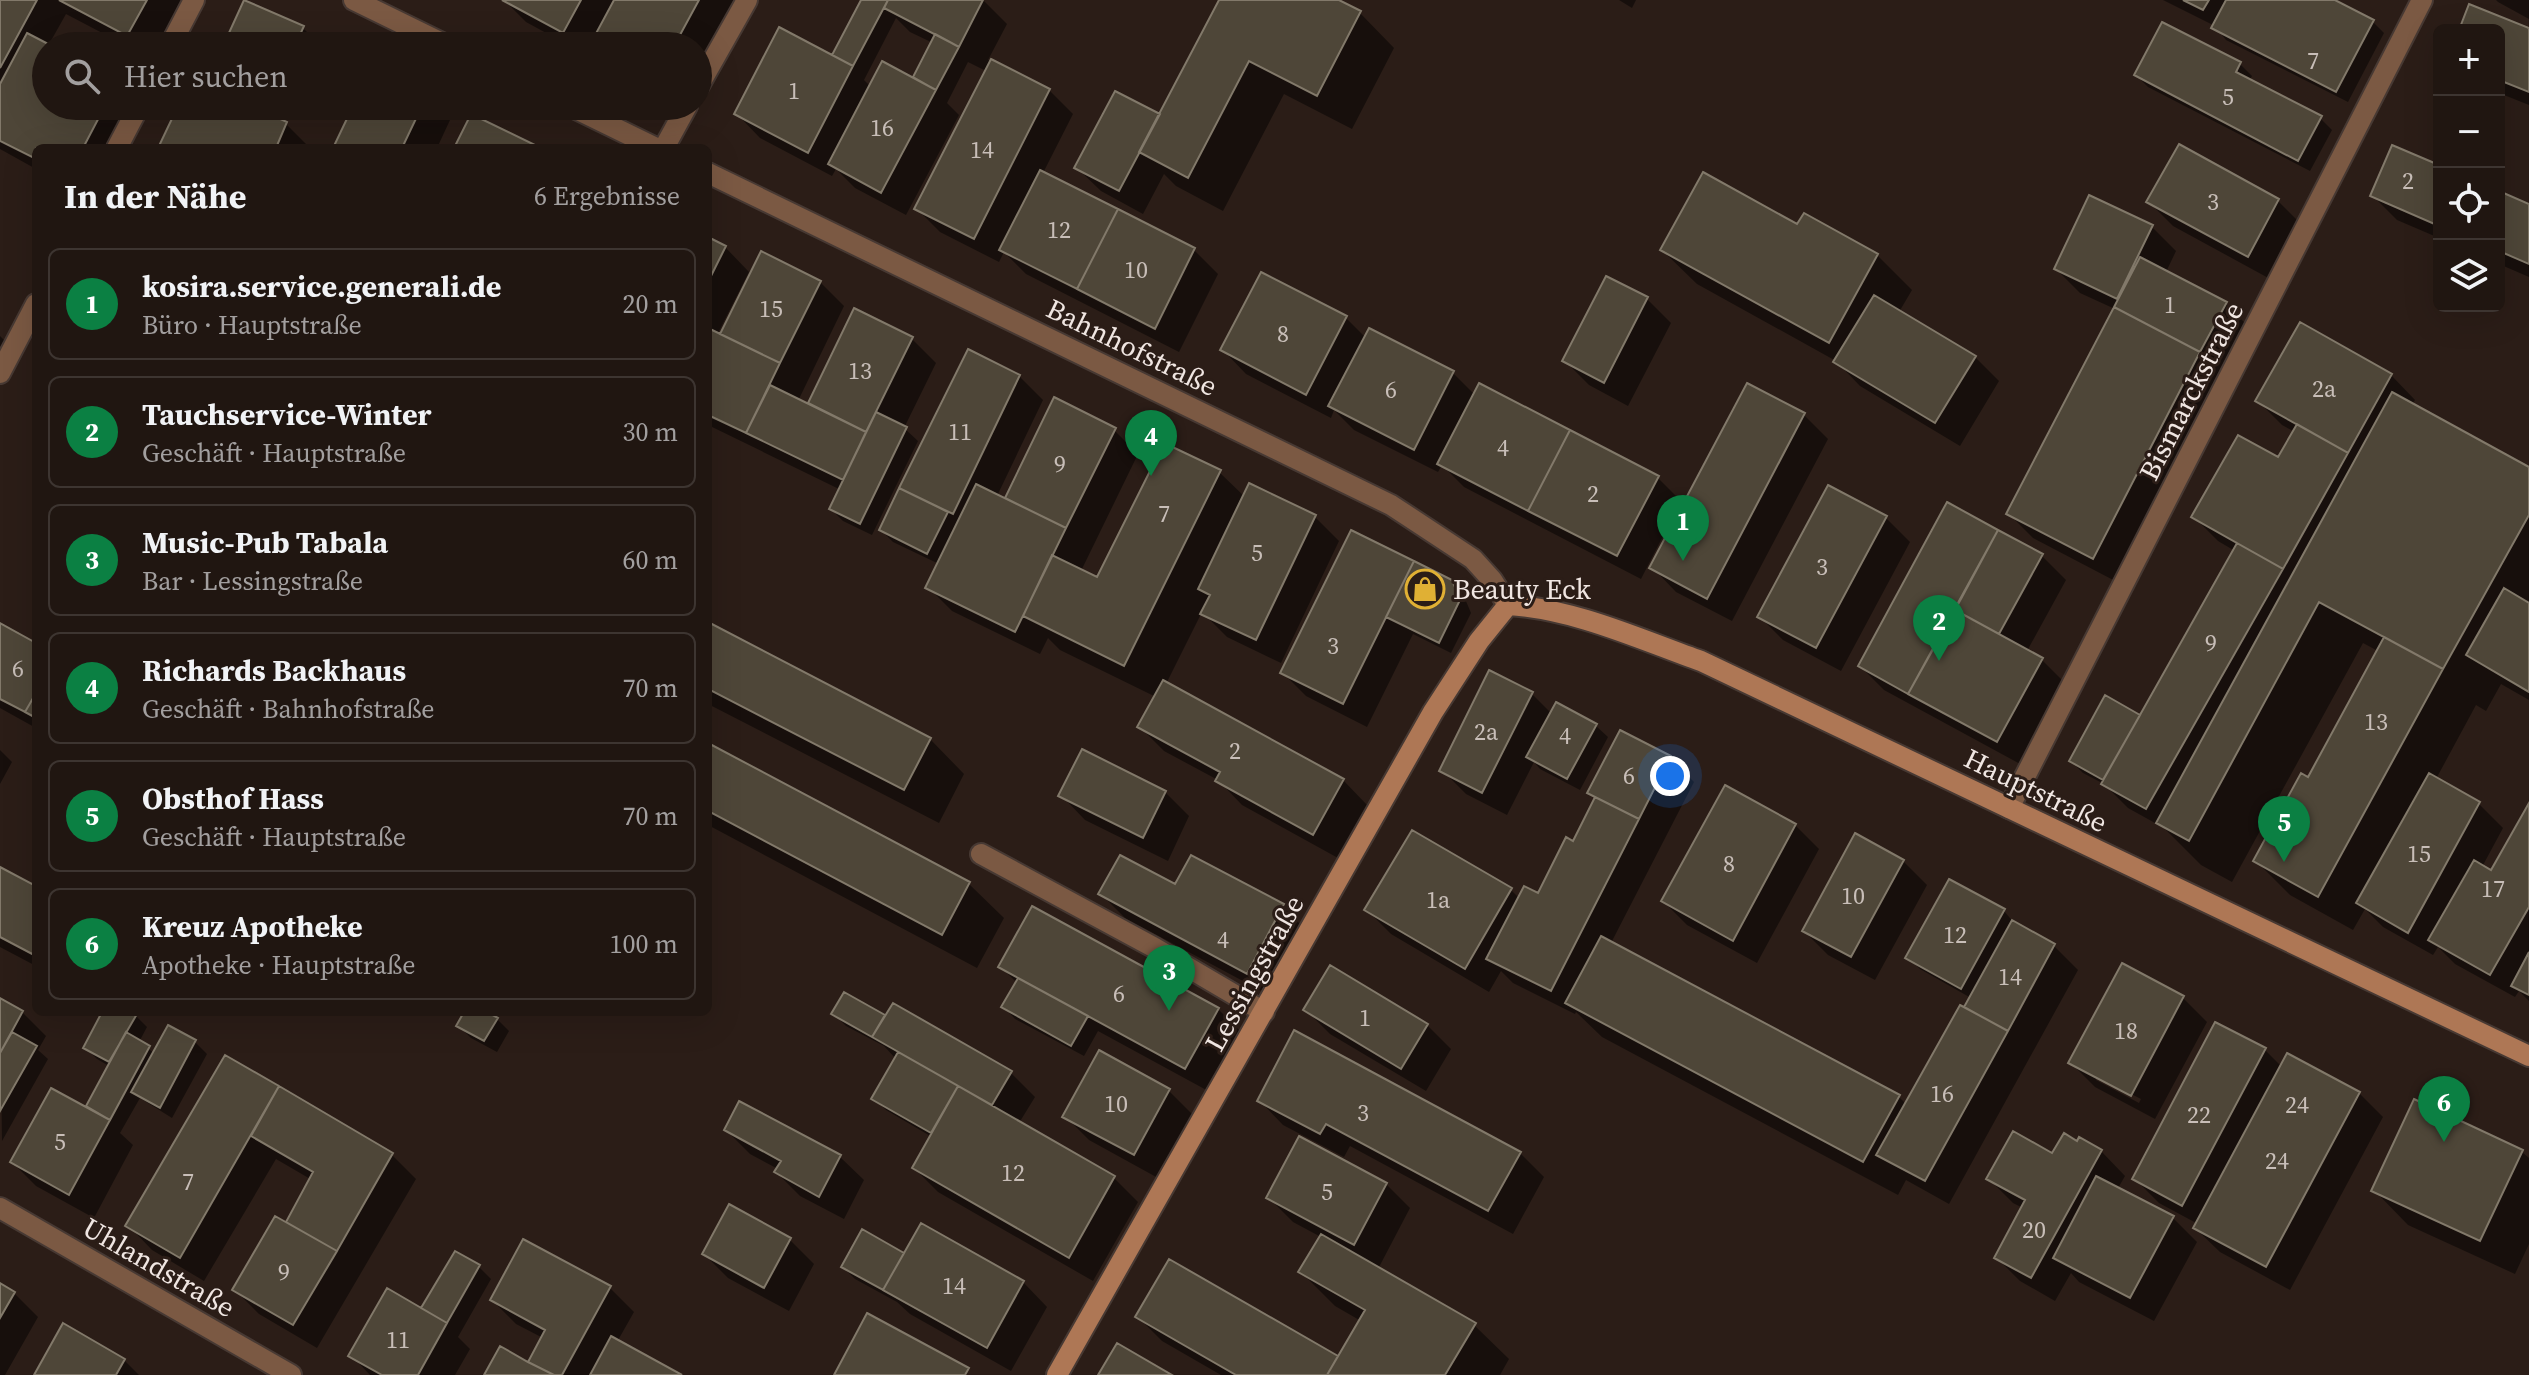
<!DOCTYPE html>
<html lang="de">
<meta charset="utf-8">
<style>
:root{--surface:#201611;--page:#281f1a;--text:#f1f3f6;--muted:#a29f9f;--line:#3d3531;--accent:#0b8043}
body{margin:0;font-family:"Source Serif 4",serif;background:var(--page);color:var(--text)}
.controls{position:absolute;right:24px;top:24px;display:grid;overflow:hidden;border-radius:12px;box-shadow:0 8px 32px #0002}
.controls button{width:72px;height:72px;display:grid;place-items:center;padding:0;border:0;border-bottom:2px solid var(--line);background:var(--surface);color:var(--text);font:40px sans-serif}
.you{position:absolute;left:1670px;top:776px;width:28px;height:28px;margin:-20px;border:6px solid #fff;border-radius:50%;background:#1a73e8;box-shadow:0 0 0 12px #1a73e833}
.badge{display:grid;place-items:center;width:52px;height:52px;border-radius:50%;background:var(--accent);color:#fff;font-size:26px;font-weight:700}
.pin{position:absolute;translate:-50% -66px;filter:drop-shadow(0 2px 4px #0008)}
.pin::after{content:'';position:absolute;top:42px;width:28px;height:24px;background:inherit;clip-path:polygon(0 0,100% 0,50% 100%)}
.list{margin:0;padding:0;list-style:none}
h2{display:flex;justify-content:space-between;align-items:center;height:104px;margin:0;padding:0 32px;font-size:34px}
h2 small{font-size:26px;font-weight:400;color:var(--muted)}
.list li{display:grid;grid-template-columns:52px 1fr auto;gap:24px;align-items:center;box-sizing:border-box;height:112px;margin:0 16px 16px;padding:0 16px;border:2px solid var(--line);border-radius:12px}
.list b{display:block;font-size:30px;white-space:nowrap}
.list p{margin:0;font-size:26px;white-space:nowrap;color:var(--muted)}
.list em{font-size:26px;font-style:normal;color:var(--muted)}
.icon{flex:none;width:44px;height:44px;fill:none;stroke:currentColor;stroke-width:2;stroke-linecap:round;stroke-linejoin:round}
.map{position:relative;flex:none;width:2529px;height:1375px;overflow:hidden}
.search{position:absolute;background:var(--surface);box-shadow:0 8px 32px #0002;left:32px;top:32px;width:680px;height:88px;display:flex;align-items:center;gap:20px;box-sizing:border-box;padding:0 28px;border-radius:44px;color:var(--muted);font-size:30px}
.panel{position:absolute;background:var(--surface);box-shadow:0 8px 32px #0002;left:32px;top:144px;width:680px;height:872px;border-radius:12px}
.map>svg:first-child{display:block}
</style>
<div class="map">
<svg width="2529" height="1375" viewBox="0 0 2529 1375">
<rect width="100%" height="100%" fill="#2b1d17"/>
<!-- shadow -->
<path fill="#0007" fill-rule="evenodd" d="M0,0h184l-25,46h-32l-61,-32 -18,32h-2v60h96l-23,42h-83v21l-36,-20z
M504,0h232l-38,69v-23h-96l-6,-6 -3,6h-23l-44,-24z
M863,0h120l24,24 -19,36 61,30 24,24 -30,59 151,77 24,24 -39,78 -153,-78 -22,-22 -5,10 -59,-30 -24,-24 70,-137 -18,-9 -21,41 12,12 -53,100 -51,-27 -19,-19 -4,7 -72,-38 -24,-25 96,-55zM896,18l14,14 23,11 -18,33 6,6 -50,5 -7,-7z
M1221,0h114l25,13 34,35 -42,81 -68,-35 -61,117 -47,-25 -12,-12 -21,40 -42,-23 -25,-24 84,-50z
M1619,0h17l-4,8z
M2163,0h168l41,21 12,12 -36,69 -122,-62 -11,-14z
M2496,0h33v19l-31,-17z
M246,1l57,27 12,12 -3,6h-87z
M2470,7l59,23v75l-30,-12v-63h-38z
M2240,64l12,12 -3,5 71,37 12,12 -22,41 -162,-84 -12,-12z
M180,106h104l-7,14 9,4 24,24h-150z
M355,106h81l14,14 -13,28h-102z
M2179,147l99,54 24,24 -30,55 -99,-54 -24,-24z
M2439,167v71l-42,-18 -24,-24z
M2499,193l30,13v71l-30,-13z
M2090,197l62,30 24,24 -10,21 60,32 24,24 -133,254 -84,-44 -24,-24 106,-205 -35,-16 -24,-24z
M1798,227l79,28 35,35 -13,22 76,45 24,24 -39,65 -100,-60 -24,-25 -139,-77 -35,-34z
M708,239l17,8 24,25 -32,63 4,2 99,-55 24,24 -46,95 11,5 46,-95 57,28 24,24 -32,65 14,13 -46,94 -29,-14 -12,-12 10,-19 -133,-65z
M1607,278l40,21 24,24 -43,83 -39,-21 -24,-24z
M1346,318l20,20 87,35 22,22 182,82 24,24 -40,78 -177,-92 -22,-22 -4,7 -84,-42 -20,-20 -3,8 -85,-44 -24,-25z
M2300,325l91,50 24,25 -3,5 117,64v231l-28,-16 -15,27 -10,-6 -40,74 43,25 24,24 -21,39 10,5 37,-65v194l-10,-10 -4,6 -60,-33 -17,-17 -5,8 -50,-28 -18,-18 -12,21 -63,-35 -34,-34 52,-82 70,-128 -15,-8 -131,239 -31,-17 -37,-37 -36,-20 -24,-24 -21,-11 -12,-12 70,-43 94,-167 -17,-10 -24,-24 85,-57 16,-28 -13,-7 -24,-24z
M0,336l8,8 -8,14z
M969,352l50,24 24,24 -46,96 9,4 49,-100 59,30 24,24 -57,117 17,9 121,-108 26,25 5,-11 65,31 24,24 -58,122 -54,-26 -25,-25 -36,72 177,96 24,25 -29,53 -96,-53 -24,-25 -54,-29 -24,-24 16,-30 -96,-47 -12,-12 -8,16 -88,-43 -24,-24 11,-23 -46,-22 -12,-12z
M1804,415l24,24 -96,182 -56,-29 -24,-25z
M1948,505l94,51 24,24 -39,71 15,9 24,24 -44,81 -138,-75 -24,-24z
M1886,518l24,24 -69,129 -58,-31 -24,-24z
M1451,581l12,13 8,19 -20,40 -38,-19 -46,93 -61,-31 -24,-24z
M708,625l222,114 34,35 -25,49 -231,-119z
M0,626l36,19v83l-36,-20z
M1532,694l20,20 44,12 12,11 -28,53 -40,-21 -6,-7 -27,53 -41,-21 -24,-24z
M708,745l261,139 35,34 -27,50 -269,-143z
M0,750l12,12 -12,22z
M1670,758l24,24 -83,161 288,154 8,8 64,-107 -51,-29 -12,-12 96,-46 11,13 39,22 24,24 -129,234 -43,-24 -8,15 -296,-158 -26,-25 -1,2 -62,-31 -12,-12 -12,21 -98,-58 -24,-24 46,-77 98,57 8,8 20,-3 35,-51 22,-45 -6,-6z
M1165,792l24,24 -21,45 -83,-41 -24,-25z
M1795,825l24,24 -62,114 -70,-38 -24,-24z
M1903,861l24,24 -52,95 -47,-25 -24,-24z
M0,869l31,16 5,-9v90l-36,-19z
M1176,887l106,19 24,24 -35,66 -146,-78 -24,-24z
M2122,966l61,32 24,24 -52,97 -60,-32 -25,-25zM2096,1076l45,23 -2,4 -43,-23z
M1001,967l217,42 24,24 -32,59 -112,-61 -14,25 -69,-37 -11,-12 13,-24z
M845,994l41,25 125,54 24,24 -16,26 95,55 24,24 -45,79 -155,-89 -24,-24 18,-31 -46,-27 -12,-12 22,-39 -12,-13 -38,-20 -12,-12z
M0,1000l22,12 24,24 -8,14 10,9 -46,82z
M1306,1010l121,15 24,24 -25,42 -96,-57z
M104,1012h26l5,3 12,12 -8,15 15,11 41,-11 12,12 -35,64 -32,-20 -20,35 13,12 -39,73 -58,-32 -24,-24 83,-49 -7,-7 21,-40 -12,-7 -12,-12z
M466,1012h17l14,7 12,12 -12,21 -26,-14 -12,-12z
M2265,1050l17,17 77,26 24,24 -93,173 -70,-38 -25,-24 3,-4 -39,-21 -24,-24z
M1100,1052l69,39 24,24 -35,63 -69,-38 -24,-24z
M226,1058l166,97 24,24 -99,169 -58,-34 -24,-24 51,-65 26,-45 -36,-21 -72,122 -52,-31 -24,-25z
M1259,1100l261,53 24,24 -31,57 -163,-88 -6,11 -61,-32z
M2415,1101l107,51 7,6v86l-14,30 -107,-49 -34,-35z
M726,1130l113,26 25,24 -20,39 -44,-23 -24,-24 2,-3 -28,-15z
M2080,1140l21,11 24,25 -8,14 56,28 24,24 -43,79 -75,-39 -8,-9 -16,28 -35,-20 -24,-24 27,-49 -10,-5 -24,-24 64,-23 25,-12z
M1386,1184l24,24 -32,61 96,56 35,34 -9,16h-279l-59,-34 -24,-24 32,-55 169,97 22,-38 -26,-15 -34,-34 20,-35 -28,-15 -24,-24z
M790,1240l24,24 -25,47 -61,-33 -24,-24z
M455,1253l24,14 12,12 -33,58 12,12 -15,26h-85l-19,-20 71,-44z
M905,1256l118,26 24,25 -36,64 -101,-57 -13,-12 -42,-23 -12,-12z
M0,1286l14,7 24,24 -33,58h-5z
M610,1288l24,24 -17,30 61,33h-192l43,-10 14,-27 -27,-14 -24,-24z
M124,1360l15,15h-103z"/>
<!-- building -->
<path fill="#4e4638" stroke="#82796a" stroke-width="2" d="M0,0h37l-37,68z
M59,0h88l-20,36z
M244,0l60,26 -9,20h-72z
M502,0h79l-18,33z
M614,0h85l-25,46h-69l-12,-7z
M861,0h27l-35,66 -21,-11z
M888,0h95l-24,47 -75,-39z
M1219,0h120l22,11 -44,85 -68,-35 -61,117 -49,-26z
M2183,0h26l-6,10z
M2226,0h109l39,20 -38,72 -125,-64z
M2469,4l60,24v64l-30,-12v-50h-40z
M2162,22l79,40 -5,10 86,44 -24,45 -164,-86z
M779,27l74,39 -45,87 -74,-39z
M27,33l25,13h-6v60h59l-22,42h-47v11l-36,-18v-57z
M935,34l24,13 -23,43 -23,-13z
M991,59l59,30 -76,150 -60,-30z
M882,61l54,29 -55,103 -53,-29z
M1115,91l45,23 -41,77 -45,-23z
M178,106h74l35,16 -11,26h-118z
M353,106h69l-20,42h-69z
M471,114l66,32 -1,2h-82z
M2179,144l100,55 -31,58 -102,-55z
M2392,145l47,20v61l-69,-30z
M1040,170l78,39 -41,80 -78,-39z
M1703,172l94,52 7,-11 74,41 -49,89 -169,-93z
M2499,191l30,13v60l-30,-13z
M2089,195l64,30 -36,74 -63,-30z
M1118,209l77,39 -40,81 -78,-40z
M708,237l18,9 -18,36z
M761,251l60,30 -41,82 -60,-29z
M2140,257l87,45 -27,50 -86,-45z
M1261,272l86,44 -41,79 -86,-45z
M1606,276l42,21 -44,86 -42,-22z
M1874,295l102,61 -41,67 -102,-61z
M2114,307l86,45 -107,207 -87,-45z
M854,308l59,29 -47,95 -58,-29z
M2300,322l92,52 -44,79 -93,-52z
M708,328l72,35 -34,70 -38,-18z
M1369,328l85,43 -40,79 -86,-44z
M968,349l52,26 -67,139 -54,-26z
M1479,383l91,47 -42,81 -91,-47z
M1747,383l58,30 -98,186 -58,-31z
M770,385l96,47 -23,48 -97,-47z
M2392,392l137,75v48l-86,154 -124,-67 -130,239 -33,-18z
M1054,397l62,31 -50,100 -61,-30z
M876,412l31,15 -47,97 -31,-15z
M2297,424l51,29 -65,116 -92,-52 47,-82 40,22z
M1570,430l89,46 -42,80 -89,-45z
M1164,443l57,27 -97,196 -101,-50 29,-61 45,22z
M1249,483l67,32 -60,125 -56,-26 10,-19 -12,-6z
M976,484l90,44 -51,104 -90,-44z
M1828,485l59,31 -71,132 -59,-31z
M899,488l49,24 -21,42 -48,-24z
M1947,502l51,28 -90,164 -50,-28z
M1351,530l63,31 -71,143 -63,-31z
M1998,530l45,24 -44,80 -44,-24z
M2237,543l46,26 -137,240 -45,-25z
M1414,561l38,19 8,20 -21,43 -53,-26z
M2504,588l25,15v89l-63,-37z
M1955,610l88,48 -46,84 -89,-48z
M708,622l223,116 -27,52 -196,-101z
M0,623l36,20v50l-11,19 -25,-13z
M2384,637l59,32 -125,228 -65,-36 48,-88 7,4z
M1489,670l44,22 -51,101 -43,-22z
M1163,680l181,99 -31,56 -98,-54 5,-9 -83,-45z
M36,693v25l-11,-6z
M2105,695l35,20 -37,65 -34,-19z
M1556,702l41,22 -30,55 -41,-22z
M1620,730l51,26 -32,63 -52,-26z
M708,743l262,139 -28,53 -234,-124z
M1082,749l84,42 -23,47 -85,-42z
M2429,773l51,29 -72,131 -52,-30z
M1725,785l71,39 -63,117 -72,-40z
M1595,797l44,22 -88,172 -65,-32 38,-73 14,7 28,-56 7,4z
M2529,803v104l-39,68 -62,-35 46,-80 17,10z
M1412,830l100,58 -47,81 -101,-59z
M1855,833l49,27 -53,97 -49,-26z
M1120,855l55,29 16,-29 93,49 -37,70 -149,-80z
M0,867l36,19v70l-36,-19z
M1949,879l56,30 -44,80 -56,-31z
M1032,906l187,102 -34,61 -187,-102z
M2012,920l43,24 -47,87 -44,-24z
M1601,936l299,159 -37,67 -298,-159z
M2529,952v43l-18,-9z
M2122,963l62,33 -53,100 -63,-33z
M1330,965l98,59 -27,45 -98,-59z
M1018,978l70,38 -17,30 -70,-39z
M844,992l41,23 -13,22 -41,-23z
M0,998l23,13 -23,42z
M893,1003l119,68 -20,34 -120,-68z
M1960,1005l48,26 -83,150 -49,-26z
M102,1012l35,2 -28,48 -26,-14z
M464,1012h23l11,6 -14,23 -28,-15z
M2215,1022l51,26 -84,158 -50,-27z
M168,1025l28,15 -36,68 -29,-16z
M1294,1030l227,122 -33,59 -162,-87 -6,10 -63,-33z
M12,1032l25,14 -37,65v-58z
M126,1032l24,14 -40,74 -24,-14z
M1099,1050l71,39 -36,66 -72,-38z
M898,1052l60,34 -27,47 -60,-34z
M2287,1053l73,39 -94,175 -73,-39z
M225,1055l54,31 -99,172 -55,-32z
M279,1086l114,67 -56,98 -51,-29 27,-50 -62,-36z
M958,1086l157,90 -46,82 -157,-90z
M51,1088l59,32 -41,75 -59,-33z
M2414,1099l109,51 -43,91 -109,-50z
M739,1101l102,54 -22,42 -45,-25 7,-11 -57,-31z
M2013,1131l39,22 12,-20 13,8 2,-4 23,13 -71,128 -37,-20 31,-58 -39,-21z
M1299,1136l88,47 -33,62 -88,-47z
M2096,1176l78,40 -44,82 -77,-40z
M729,1204l62,34 -27,50 -62,-34z
M275,1216l62,35 -44,74 -61,-35z
M921,1223l103,58 -37,67 -104,-58z
M862,1229l42,24 -21,37 -42,-23z
M1321,1234l155,89 -31,52h-118l38,-65 -67,-38z
M523,1239l88,47 -49,89h-8l-26,-13 17,-32 -55,-30z
M455,1251l25,14 -33,58 -26,-15z
M1169,1259l169,97 -11,19h-91l-101,-58z
M0,1283l15,9 -15,26z
M387,1288l60,35 -29,52h-36l-34,-19z
M867,1313l102,55 -4,7h-131z
M63,1323l62,36 -9,16h-82z
M611,1336l71,39h-92z
M1117,1343l55,32h-74z
M500,1346l28,16 26,13h-70z"/>
<g fill="none" stroke-linecap="round" stroke-linejoin="round">
<defs>
<path id="lane" d="M981,854l174,94 109,64"/>
<path id="street" d="M354,0l94,46
M170,46l24,-46
M698,87l49,-87
M570,106l86,42
M117,148l22,-42
M664,148l23,-42
M708,173l683,332 82,54 19,21 16,25
M0,373l36,-69
M2009,808l413,-808
M0,1208l291,167"/>
<path id="secondary" d="M1057,1375l376,-663 46,-71 29,-36c67,4 131,34 193,56l828,395"/>
</defs>
<!-- lane casing -->
<use href="#lane" stroke="#473933" stroke-width="24"/>
<!-- street casing -->
<use href="#street" stroke="#473933" stroke-width="24"/>
<!-- secondary casing -->
<use href="#secondary" stroke="#473933" stroke-width="24"/>
<!-- lane -->
<use href="#lane" stroke="#7b5943" stroke-width="20"/>
<!-- street -->
<use href="#street" stroke="#7b5943" stroke-width="20"/>
<!-- secondary -->
<use href="#secondary" stroke="#ae7755" stroke-width="20"/>
</g>
<!-- icons -->
<defs>
<symbol id="shop-ring" viewBox="-11 -11 22 22"><circle r="9.5" fill="#2b1d17" stroke="#e0b034" stroke-width="1.5"/><path d="M-5-2.5h2.3a2.7 3.5 0 0 1 5.4 0H5L5.5 6h-11ZM-1.5-2.5h3a1.5 2.3 0 0 0-3 0Z" fill="#e0b034"/></symbol>
</defs>
<g fill-rule="evenodd">
<use href="#shop-ring" x="1403" y="567" width="44" height="44"/>
</g>
<g text-anchor="middle" dominant-baseline="central" stroke-width="6" stroke-linejoin="round" paint-order="stroke">
<!-- number labels -->
<g font-size="24" fill="#c8beb8">
<text x="2313" y="60">7</text>
<text x="794" y="90">1</text>
<text x="2228" y="96">5</text>
<text x="882" y="127">16</text>
<text x="982" y="149">14</text>
<text x="2408" y="180">2</text>
<text x="2213" y="201">3</text>
<text x="1059" y="229">12</text>
<text x="1136" y="269">10</text>
<text x="2170" y="304">1</text>
<text x="771" y="308">15</text>
<text x="1283" y="333">8</text>
<text x="860" y="370">13</text>
<text x="2324" y="388">2a</text>
<text x="1391" y="389">6</text>
<text x="960" y="431">11</text>
<text x="1503" y="447">4</text>
<text x="1060" y="463">9</text>
<text x="1593" y="493">2</text>
<text x="1164" y="513">7</text>
<text x="1257" y="552">5</text>
<text x="1822" y="566">3</text>
<text x="2211" y="642">9</text>
<text x="1333" y="645">3</text>
<text x="18" y="668">6</text>
<text x="2376" y="721">13</text>
<text x="1486" y="731">2a</text>
<text x="1565" y="735">4</text>
<text x="1235" y="750">2</text>
<text x="1629" y="775">6</text>
<text x="2419" y="853">15</text>
<text x="1729" y="863">8</text>
<text x="2493" y="888">17</text>
<text x="1853" y="895">10</text>
<text x="1438" y="899">1a</text>
<text x="1955" y="934">12</text>
<text x="1223" y="939">4</text>
<text x="2010" y="976">14</text>
<text x="1119" y="993">6</text>
<text x="1365" y="1017">1</text>
<text x="2126" y="1030">18</text>
<text x="1942" y="1093">16</text>
<text x="1116" y="1103">10</text>
<text x="2297" y="1104">24</text>
<text x="1363" y="1112">3</text>
<text x="2199" y="1114">22</text>
<text x="60" y="1141">5</text>
<text x="2277" y="1160">24</text>
<text x="1013" y="1172">12</text>
<text x="188" y="1181">7</text>
<text x="1327" y="1191">5</text>
<text x="2034" y="1229">20</text>
<text x="284" y="1271">9</text>
<text x="954" y="1285">14</text>
<text x="398" y="1339">11</text>
</g>
<!-- street labels -->
<g font-size="28" fill="#f0e6e2" stroke="#2b1d17">
<text transform="translate(1132 347) rotate(26)">Bahnhofstraße</text>
<text transform="translate(2191 391) rotate(-63)">Bismarckstraße</text>
<text transform="translate(2036 790) rotate(26)">Hauptstraße</text>
<text transform="translate(1254 973) rotate(-61)">Lessingstraße</text>
<text transform="translate(159 1267) rotate(30)">Uhlandstraße</text>
</g>
<!-- poi labels -->
<g font-size="28" fill="#f0e6e2" stroke="#2b1d17" text-anchor="start">
<text x="1453" y="589">Beauty Eck</text>
</g>
</g>
</svg>
<div class="controls">
<button>+</button>
<button>−</button>
<button><svg class="icon" aria-label="locate" viewBox="0 0 24 24"><circle cx="12" cy="12" r="6"/><path d="M12 2v4M12 18v4M2 12h4M18 12h4"/></svg></button>
<button><svg class="icon" aria-label="layers" viewBox="0 0 24 24"><path d="M12 4l9 5-9 5-9-5zM3 14l9 5 9-5"/></svg></button>
</div>
<div class="you"></div>
<div class="pin badge" style="left:1683px;top:561px">1</div>
<div class="pin badge" style="left:1939px;top:661px">2</div>
<div class="pin badge" style="left:1169px;top:1011px">3</div>
<div class="pin badge" style="left:1151px;top:476px">4</div>
<div class="pin badge" style="left:2284px;top:862px">5</div>
<div class="pin badge" style="left:2444px;top:1142px">6</div>
<div class="search"><svg class="icon" aria-label="search" viewBox="0 0 24 24"><circle cx="10" cy="10" r="6"/><path d="M15 15l6 6"/></svg>Hier suchen</div>
<section class="panel">
<h2>In der Nähe<small>6 Ergebnisse</small></h2>
<ul class="list">
<li><span class="badge">1</span><div><b>kosira.service.generali.de</b><p>Büro · Hauptstraße</p></div><em>20 m</em></li>
<li><span class="badge">2</span><div><b>Tauchservice-Winter</b><p>Geschäft · Hauptstraße</p></div><em>30 m</em></li>
<li><span class="badge">3</span><div><b>Music-Pub Tabala</b><p>Bar · Lessingstraße</p></div><em>60 m</em></li>
<li><span class="badge">4</span><div><b>Richards Backhaus</b><p>Geschäft · Bahnhofstraße</p></div><em>70 m</em></li>
<li><span class="badge">5</span><div><b>Obsthof Hass</b><p>Geschäft · Hauptstraße</p></div><em>70 m</em></li>
<li><span class="badge">6</span><div><b>Kreuz Apotheke</b><p>Apotheke · Hauptstraße</p></div><em>100 m</em></li>
</ul>
</section>
</div>
